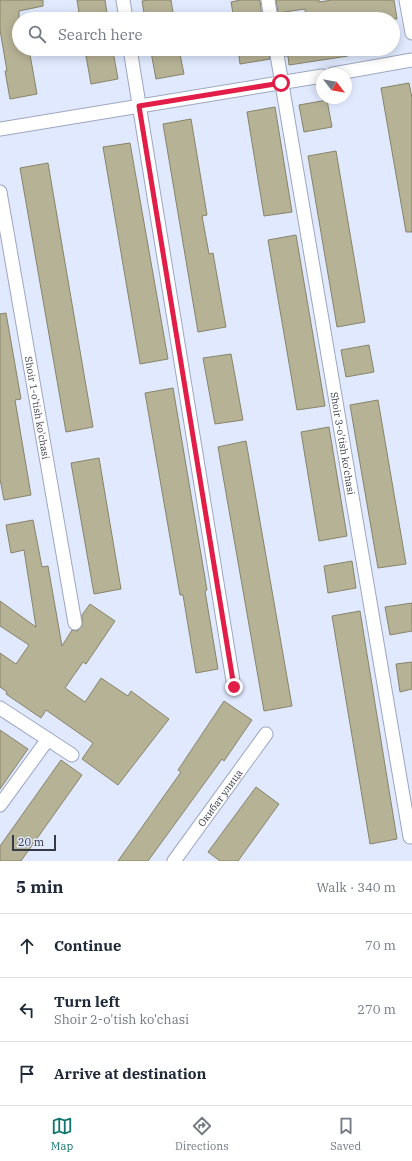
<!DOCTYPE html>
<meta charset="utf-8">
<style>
:root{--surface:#fff;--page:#f6f6f7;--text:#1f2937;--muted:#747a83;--line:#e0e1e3;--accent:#0f766e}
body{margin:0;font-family:"IBM Plex Serif",serif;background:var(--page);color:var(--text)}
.compass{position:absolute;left:316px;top:68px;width:36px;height:36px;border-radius:50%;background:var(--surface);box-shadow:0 2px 10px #0003;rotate:121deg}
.scale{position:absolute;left:12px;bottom:10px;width:44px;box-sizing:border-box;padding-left:4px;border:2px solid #363a45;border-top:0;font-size:11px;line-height:14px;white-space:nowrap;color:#363a45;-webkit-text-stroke:3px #e0e9fe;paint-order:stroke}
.stop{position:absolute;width:12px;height:12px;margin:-9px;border:3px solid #e11d48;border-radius:50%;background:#fff}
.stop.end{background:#e11d48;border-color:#fff;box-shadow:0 1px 4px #0008}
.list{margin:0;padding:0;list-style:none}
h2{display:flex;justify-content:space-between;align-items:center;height:52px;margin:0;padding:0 16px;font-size:17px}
h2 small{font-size:13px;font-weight:400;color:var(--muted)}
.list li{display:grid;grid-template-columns:26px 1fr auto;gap:12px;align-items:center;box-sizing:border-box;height:64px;padding:0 16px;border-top:1px solid var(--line)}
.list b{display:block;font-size:15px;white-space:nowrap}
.list p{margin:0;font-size:13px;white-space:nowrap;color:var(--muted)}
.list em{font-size:13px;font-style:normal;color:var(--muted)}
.icon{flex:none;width:22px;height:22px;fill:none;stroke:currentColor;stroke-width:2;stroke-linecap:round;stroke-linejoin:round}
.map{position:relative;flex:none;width:412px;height:861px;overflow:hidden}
.search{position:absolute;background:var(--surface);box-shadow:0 2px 10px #0003;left:12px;right:12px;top:12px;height:44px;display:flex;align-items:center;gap:10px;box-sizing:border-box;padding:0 14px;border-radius:22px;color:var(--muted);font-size:15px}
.sheet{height:244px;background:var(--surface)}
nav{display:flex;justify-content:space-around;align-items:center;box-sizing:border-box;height:56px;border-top:1px solid var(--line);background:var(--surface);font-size:11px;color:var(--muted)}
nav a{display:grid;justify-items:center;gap:2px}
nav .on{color:var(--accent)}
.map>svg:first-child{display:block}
</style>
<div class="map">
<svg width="412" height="861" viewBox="0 0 412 861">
<rect width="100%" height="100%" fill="#e0e9fe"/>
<!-- building -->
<path fill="#b6b296" stroke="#878469" d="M0,0h43v6l-24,5v38h10l8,45 -27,5 -5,-28h2l-7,-41z
M77,0h28l3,19h-28z
M148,0h23l3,19h-29l-3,-18z
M240,0h20l2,19h-28l-3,-17z
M276,0h43v2l13,-2h62l3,19h-15l-1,-6 -23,4v2h-52l-1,-10 -27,4z
M170,49h9l5,25 -28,5 -5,-27z
M238,49h30l2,10 -30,5z
M284,49h64v7l-59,9 -1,-9h-3z
M113,51l5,28 -27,5 -5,-28z
M409,83l3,15v134h-6l-25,-144z
M327,100l5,27 -28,5 -5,-27z
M275,107l17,105 -28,4 -17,-104z
M191,119l16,96 -5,1 7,38 4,-1 13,74 -28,5 -35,-208z
M130,143l38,216 -28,5 -37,-217z
M336,151l29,171 -28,5 -29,-171z
M48,163l45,264 -27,5 -46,-264z
M296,235l29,171 -28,4 -29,-170z
M6,313l15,86 -6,1 16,95 -27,5 -4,-21v-165z
M369,345l5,27 -28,5 -5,-27z
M231,354l12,66 -28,4 -12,-66z
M173,388l34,202 -2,1 13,78 -22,4 -13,-78h-3l-35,-202z
M378,400l28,164 -28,4 -28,-163z
M329,427l18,109 -28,5 -18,-109z
M246,441l46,265 -28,5 -46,-264z
M99,458l22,131 -27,5 -23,-131z
M33,520l9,47 6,-1 14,80 10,-16 5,1 5,-5v-11l8,-11 25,17 -29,43 -3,-2 -18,26 20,14 16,-24 27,18 3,-5 38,28 -51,66 -36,-26 11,-16 -47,-33 -5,8 -35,-24 1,-2 -7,-5v-34l16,11 13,-19 -29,-19v-25l36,26 -12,-77 -13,3 -5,-28z
M352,561l4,27 -28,5 -4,-27z
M412,603v28l-22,4 -5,-28z
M360,611l37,228 -27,5 -38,-228z
M412,662v27l-12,3 -4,-28z
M224,701l28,19 -28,41 -2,-2 -74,102h-30l63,-89 -3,-2z
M0,730l28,19 -28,40z
M61,760l21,15 -61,86h-21v-15z
M256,787l23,17 -41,57h-18l-12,-9z"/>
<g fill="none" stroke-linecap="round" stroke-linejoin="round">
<defs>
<g id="minor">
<path d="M123,0l3,19"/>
<path d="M268,0l3,19"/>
<path d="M406,0l6,33"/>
<path d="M130,49l104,638"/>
<path id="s1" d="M276,49l134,788"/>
<path d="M333,74l79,-14"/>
<path d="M0,129l322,-53"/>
<path id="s2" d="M0,192l75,431"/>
<path d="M0,708l72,47"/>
<path d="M0,805l48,-66"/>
<path id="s3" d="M174,861l92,-127"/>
</g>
</defs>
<!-- minor casing -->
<use href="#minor" stroke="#9ca7c0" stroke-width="15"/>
<!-- minor -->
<use href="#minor" stroke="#fff" stroke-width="13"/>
</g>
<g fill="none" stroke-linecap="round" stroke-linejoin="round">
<!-- route -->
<path stroke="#e11d48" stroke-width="5" d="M234,687l-95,-581 142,-23"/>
</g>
<g text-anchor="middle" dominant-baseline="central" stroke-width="3" stroke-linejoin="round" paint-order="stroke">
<!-- street labels -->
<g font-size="10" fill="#363a45" stroke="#e0e9fe">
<text stroke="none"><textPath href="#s2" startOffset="219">Shoir 1-o'tish ko'chasi</textPath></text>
<text stroke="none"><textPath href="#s1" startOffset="400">Shoir 3-o'tish ko'chasi</textPath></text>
<text stroke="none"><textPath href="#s3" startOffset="78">Окибат улица</textPath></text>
</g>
</g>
</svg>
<svg class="compass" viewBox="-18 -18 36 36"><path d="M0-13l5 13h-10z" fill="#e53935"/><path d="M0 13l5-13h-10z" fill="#747a83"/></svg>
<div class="scale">20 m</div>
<div class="stop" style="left:281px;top:83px"></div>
<div class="stop end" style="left:234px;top:687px"></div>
<div class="search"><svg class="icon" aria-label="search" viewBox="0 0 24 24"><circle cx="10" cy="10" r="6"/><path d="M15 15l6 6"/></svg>Search here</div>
</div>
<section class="sheet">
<h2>5 min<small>Walk · 340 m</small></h2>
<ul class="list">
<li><svg class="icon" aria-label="ahead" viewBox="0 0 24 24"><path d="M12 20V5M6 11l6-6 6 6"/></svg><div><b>Continue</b></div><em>70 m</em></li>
<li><svg class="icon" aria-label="left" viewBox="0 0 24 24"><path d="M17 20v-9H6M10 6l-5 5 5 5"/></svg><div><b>Turn left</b><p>Shoir 2-o'tish ko'chasi</p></div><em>270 m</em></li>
<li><svg class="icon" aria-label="arrive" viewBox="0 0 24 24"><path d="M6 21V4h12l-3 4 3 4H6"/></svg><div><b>Arrive at destination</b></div></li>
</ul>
</section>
<nav>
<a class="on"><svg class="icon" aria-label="map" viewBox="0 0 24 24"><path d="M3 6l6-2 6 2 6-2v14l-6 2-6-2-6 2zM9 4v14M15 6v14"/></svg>Map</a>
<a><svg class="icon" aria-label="directions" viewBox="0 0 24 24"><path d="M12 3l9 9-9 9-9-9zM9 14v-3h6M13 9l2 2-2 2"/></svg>Directions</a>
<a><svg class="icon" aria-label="saved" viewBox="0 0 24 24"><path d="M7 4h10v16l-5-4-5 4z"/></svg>Saved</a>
</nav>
